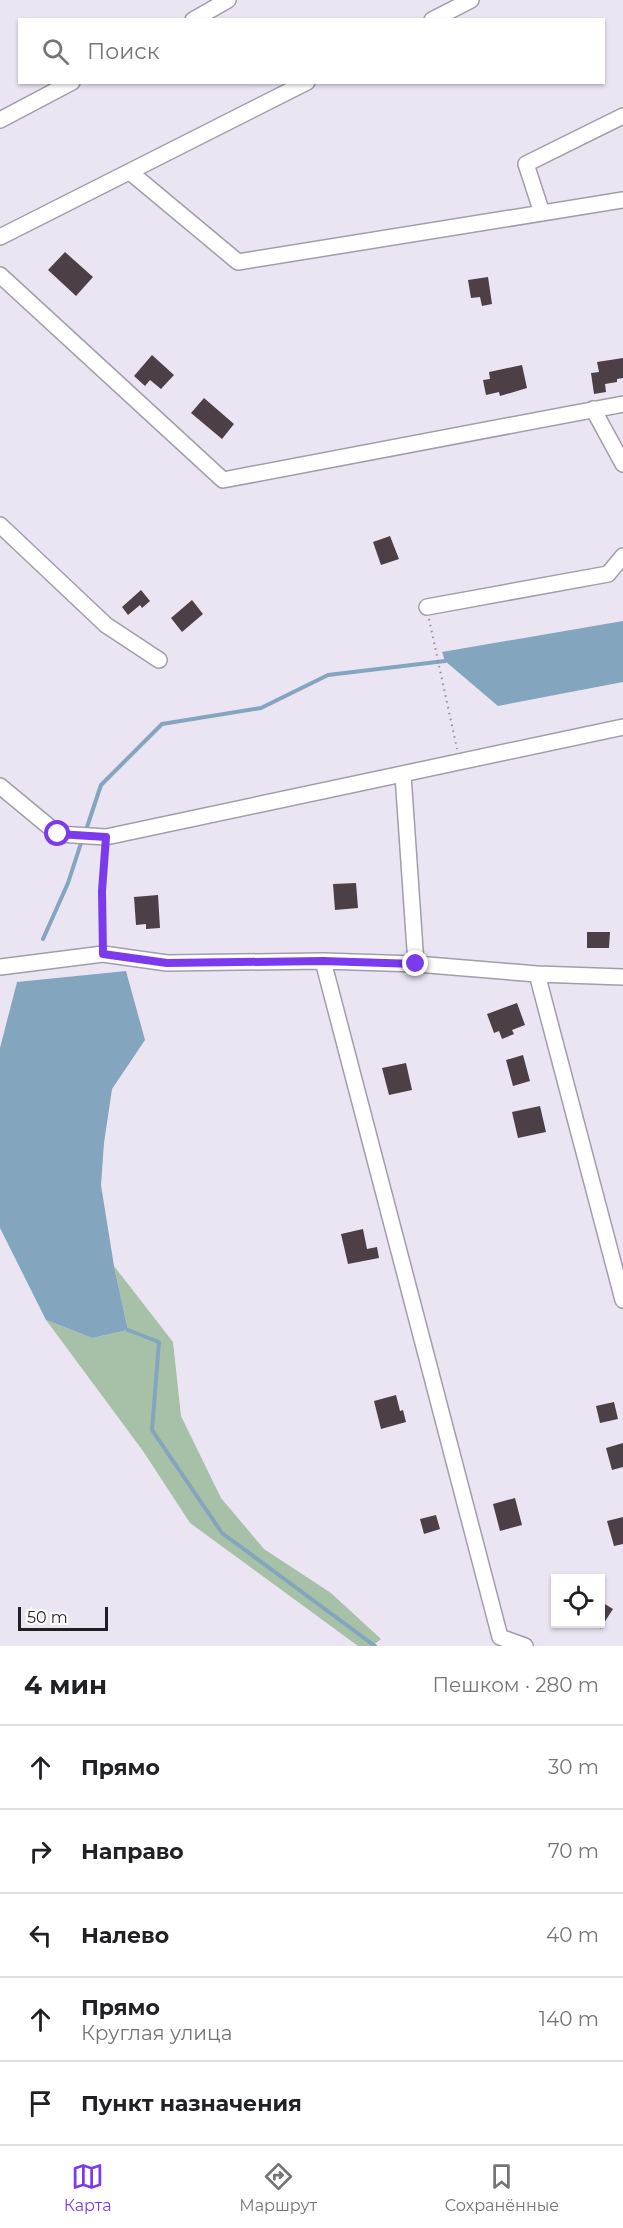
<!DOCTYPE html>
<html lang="ru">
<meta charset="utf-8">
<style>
:root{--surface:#fff;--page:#f6f6f6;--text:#202124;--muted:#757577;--line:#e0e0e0;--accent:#7c3aed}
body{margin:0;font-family:Montserrat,sans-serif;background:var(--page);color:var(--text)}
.controls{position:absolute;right:18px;bottom:18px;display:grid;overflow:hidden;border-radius:0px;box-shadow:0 2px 4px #0004}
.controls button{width:54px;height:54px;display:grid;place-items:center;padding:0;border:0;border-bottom:2px solid var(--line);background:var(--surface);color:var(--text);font:30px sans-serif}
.scale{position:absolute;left:18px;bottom:15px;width:90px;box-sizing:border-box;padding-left:6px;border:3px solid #211f24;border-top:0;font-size:16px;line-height:21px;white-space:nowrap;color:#211f24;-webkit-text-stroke:4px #fff;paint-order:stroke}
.stop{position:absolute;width:18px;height:18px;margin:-14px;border:4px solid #7c3aed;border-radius:50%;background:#fff}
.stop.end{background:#7c3aed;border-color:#fff;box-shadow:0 2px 6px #0008}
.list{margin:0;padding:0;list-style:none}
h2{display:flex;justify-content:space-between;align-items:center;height:78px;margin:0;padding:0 24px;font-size:26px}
h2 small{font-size:20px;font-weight:400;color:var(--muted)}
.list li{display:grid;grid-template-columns:39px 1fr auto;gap:18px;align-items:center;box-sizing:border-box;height:84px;padding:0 24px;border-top:2px solid var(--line)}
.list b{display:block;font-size:22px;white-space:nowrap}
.list p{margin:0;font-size:20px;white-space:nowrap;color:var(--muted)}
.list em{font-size:20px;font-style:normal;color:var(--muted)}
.icon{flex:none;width:33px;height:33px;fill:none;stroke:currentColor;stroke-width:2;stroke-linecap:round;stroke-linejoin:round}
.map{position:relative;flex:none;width:623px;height:1646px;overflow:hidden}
.search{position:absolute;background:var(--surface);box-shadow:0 2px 4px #0004;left:18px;right:18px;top:18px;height:66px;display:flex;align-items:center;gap:15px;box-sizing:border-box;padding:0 21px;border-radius:0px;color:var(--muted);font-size:22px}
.sheet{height:498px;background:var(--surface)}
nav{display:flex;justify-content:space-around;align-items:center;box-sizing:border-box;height:84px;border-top:2px solid var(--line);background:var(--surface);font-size:16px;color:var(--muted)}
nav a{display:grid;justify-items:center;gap:3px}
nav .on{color:var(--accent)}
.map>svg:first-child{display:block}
</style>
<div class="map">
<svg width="623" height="1646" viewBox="0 0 623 1646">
<rect width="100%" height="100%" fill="#ebe5f3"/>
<!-- green -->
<path fill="#a7c1a9" d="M114,1266l59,76 8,74 40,82 43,51 67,44 50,46 -9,7h-14l-168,-123 -47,-72 -97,-131 46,18 36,-8z"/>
<!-- water -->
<path fill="#83a5be" d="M623,621v61l-125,24 -53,-45 -3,-9z
M126,971l19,69 -33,49 -8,54 -3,42 13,81 14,64 -36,8 -46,-18 -46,-92v-180l17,-66z"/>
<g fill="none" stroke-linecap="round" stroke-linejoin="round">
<!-- stream -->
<path stroke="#83a5be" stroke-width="4" d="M85,833l16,-48 61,-61 99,-16 67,-33 117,-14
M43,939l25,-56 14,-43
M128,1330l31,12 -7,88 70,103 153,113"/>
</g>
<!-- building -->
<path fill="#4c3f45" d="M65,252l28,25 -17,19 -28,-26z
M488,277l4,27 -10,2 -2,-9 -9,1 -3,-18z
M152,355l22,20 -13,14 -11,-9 -5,6 -11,-10z
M623,358v20l-6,1v3l-12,2 1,8 -12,2 -3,-21 8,-1 -2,-10z
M522,365l5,23 -27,8 -1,-4 -13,3 -3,-15 7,-1 -1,-7z
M204,398l30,26 -12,15 -31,-26z
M390,536l9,23 -18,6 -8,-23z
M141,590l9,11 -8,7 -2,-3 -12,10 -6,-8z
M192,600l11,14 -21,18 -11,-14z
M356,883l2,25 -23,2 -2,-26z
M158,895l2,33 -14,1v-5l-10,1 -2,-28z
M587,932h23l-1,16h-22z
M517,1003l8,22 -13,5 2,4 -12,5 -3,-8 -5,2 -7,-19z
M523,1055l7,26 -17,5 -7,-26z
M406,1063l6,27 -23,5 -7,-27z
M540,1106l6,26 -28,6 -6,-26z
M363,1229l4,20 10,-2 2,11 -31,6 -7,-30z
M396,1395l4,16 3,-1 3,12 -25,7 -7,-28z
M614,1402l4,17 -18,4 -4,-17z
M623,1443v24l-11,3 -6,-22z
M515,1498l7,27 -22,6 -7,-27z
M436,1515l4,14 -16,5 -4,-15z
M623,1517v27l-9,2 -7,-25z
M600,1601l13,8 -13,20z"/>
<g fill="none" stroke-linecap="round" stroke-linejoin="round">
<defs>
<path id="minor" d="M193,20l35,-20
M432,20l39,-20
M0,120l72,-38
M130,172l108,90 385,-62
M542,213l-16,-49 97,-48
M0,237l307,-155
M0,275l223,205 400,-76
M593,409l30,55
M0,525l106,100 53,35
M427,607l181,-33 15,-18
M403,775l13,189
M0,786l58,48 48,3 517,-110
M323,961l177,676 25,9
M0,967l103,-13 64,9 156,-2 93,3 121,10 86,3
M537,974l86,326"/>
</defs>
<!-- minor casing -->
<use href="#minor" stroke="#a29da9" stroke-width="18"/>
<!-- path -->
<path stroke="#8f8b95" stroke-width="2" stroke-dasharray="1.5 4.5" stroke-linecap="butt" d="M429,619l28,130
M103,942l-1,-51 3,-42"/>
<!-- minor -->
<use href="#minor" stroke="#fff" stroke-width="15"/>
</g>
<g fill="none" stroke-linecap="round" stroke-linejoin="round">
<!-- route -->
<path stroke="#7c3aed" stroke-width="8" d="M58,834l48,3 -4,54 1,63 64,9 156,-2 93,3"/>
</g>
</svg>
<div class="controls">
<button><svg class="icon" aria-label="locate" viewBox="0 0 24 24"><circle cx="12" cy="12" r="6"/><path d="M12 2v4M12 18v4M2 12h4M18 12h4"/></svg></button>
</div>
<div class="scale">50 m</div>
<div class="stop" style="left:58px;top:834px"></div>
<div class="stop end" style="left:416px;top:964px"></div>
<div class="search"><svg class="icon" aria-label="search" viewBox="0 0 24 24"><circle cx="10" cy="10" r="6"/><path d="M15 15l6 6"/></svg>Поиск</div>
</div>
<section class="sheet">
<h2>4 мин<small>Пешком · 280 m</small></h2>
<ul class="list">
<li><svg class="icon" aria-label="ahead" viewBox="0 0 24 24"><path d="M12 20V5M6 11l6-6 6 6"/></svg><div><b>Прямо</b></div><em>30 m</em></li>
<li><svg class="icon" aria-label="right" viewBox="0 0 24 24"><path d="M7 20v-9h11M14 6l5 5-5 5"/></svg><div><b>Направо</b></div><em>70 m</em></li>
<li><svg class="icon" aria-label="left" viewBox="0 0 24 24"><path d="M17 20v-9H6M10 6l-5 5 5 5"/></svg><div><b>Налево</b></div><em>40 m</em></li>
<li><svg class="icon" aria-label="ahead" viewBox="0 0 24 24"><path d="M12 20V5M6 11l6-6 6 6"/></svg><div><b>Прямо</b><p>Круглая улица</p></div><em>140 m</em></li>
<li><svg class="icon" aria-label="arrive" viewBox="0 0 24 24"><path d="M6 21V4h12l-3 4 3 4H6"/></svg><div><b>Пункт назначения</b></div></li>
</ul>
</section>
<nav>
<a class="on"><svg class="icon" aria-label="map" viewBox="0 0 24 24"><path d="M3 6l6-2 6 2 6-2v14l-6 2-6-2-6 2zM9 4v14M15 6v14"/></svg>Карта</a>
<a><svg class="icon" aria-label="directions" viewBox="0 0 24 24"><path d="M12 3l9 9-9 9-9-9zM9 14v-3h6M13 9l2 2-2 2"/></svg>Маршрут</a>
<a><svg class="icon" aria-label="saved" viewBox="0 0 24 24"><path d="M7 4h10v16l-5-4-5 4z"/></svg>Сохранённые</a>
</nav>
